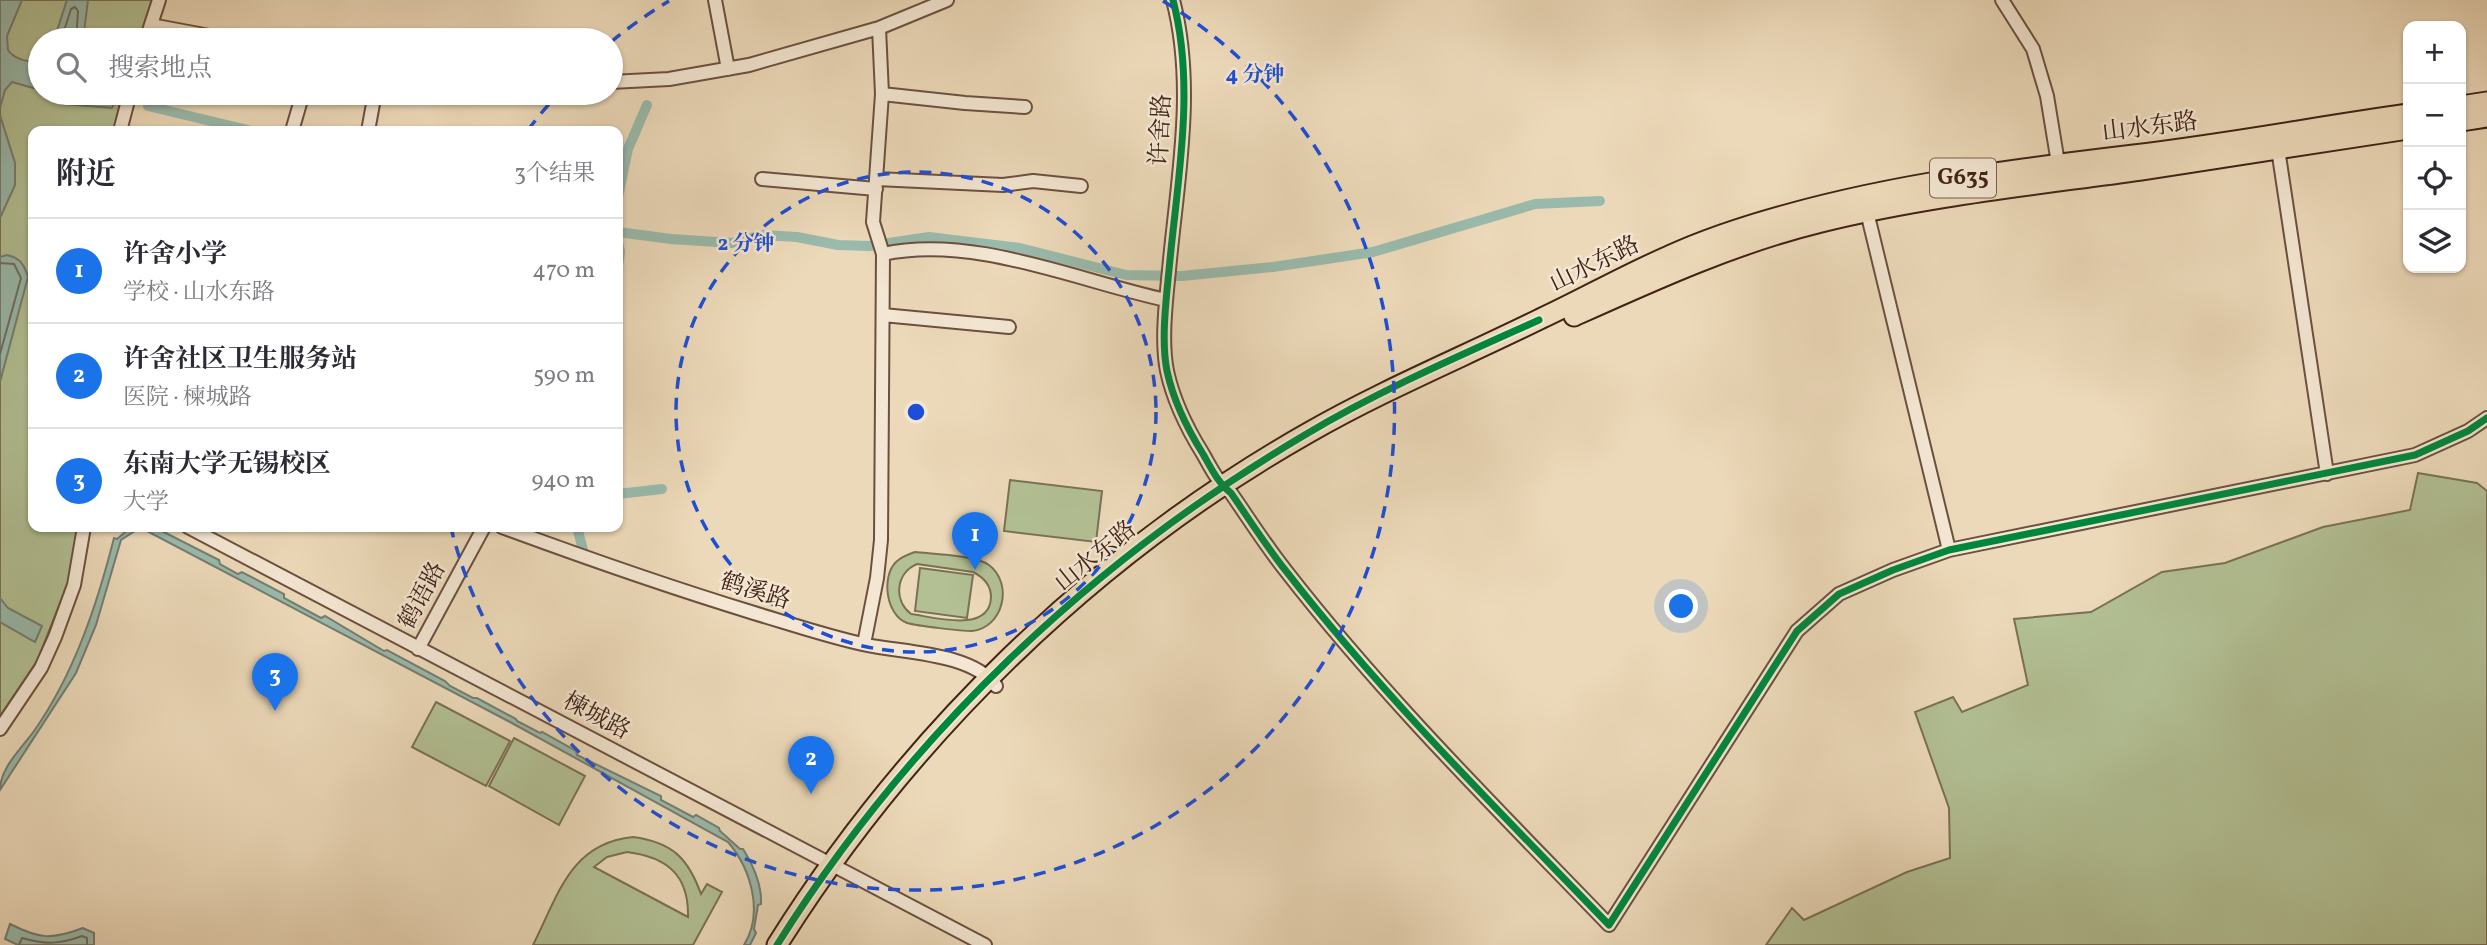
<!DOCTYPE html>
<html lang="zh">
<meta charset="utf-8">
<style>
:root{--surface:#fff;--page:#f2f2f3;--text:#2b2b33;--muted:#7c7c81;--line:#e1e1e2;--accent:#1a73e8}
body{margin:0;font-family:Vollkorn,"Noto Serif SC",serif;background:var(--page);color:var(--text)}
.controls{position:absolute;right:21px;top:21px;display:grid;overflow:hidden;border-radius:14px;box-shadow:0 2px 5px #0004}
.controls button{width:63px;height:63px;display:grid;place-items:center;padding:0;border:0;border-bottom:2px solid var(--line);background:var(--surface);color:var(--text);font:35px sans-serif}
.you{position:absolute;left:1682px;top:607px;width:24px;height:24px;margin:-18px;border:5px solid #fff;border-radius:50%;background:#1a73e8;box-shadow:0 0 0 10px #1a73e833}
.badge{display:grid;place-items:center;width:46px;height:46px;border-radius:50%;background:var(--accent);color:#fff;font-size:23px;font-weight:700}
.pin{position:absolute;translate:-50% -58px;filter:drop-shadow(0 2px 4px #0008)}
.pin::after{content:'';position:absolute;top:37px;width:24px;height:21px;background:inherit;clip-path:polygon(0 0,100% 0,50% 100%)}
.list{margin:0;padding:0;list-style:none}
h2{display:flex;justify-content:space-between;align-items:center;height:91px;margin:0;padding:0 28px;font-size:30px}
h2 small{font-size:23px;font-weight:400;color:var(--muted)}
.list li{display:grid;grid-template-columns:46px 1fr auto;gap:21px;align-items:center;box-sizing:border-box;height:105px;padding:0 28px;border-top:2px solid var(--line)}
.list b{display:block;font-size:26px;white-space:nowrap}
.list p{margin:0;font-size:23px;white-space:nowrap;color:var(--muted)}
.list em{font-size:23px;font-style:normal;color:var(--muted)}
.icon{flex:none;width:38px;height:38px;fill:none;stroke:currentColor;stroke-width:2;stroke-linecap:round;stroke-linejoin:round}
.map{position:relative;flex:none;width:2487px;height:945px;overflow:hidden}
.search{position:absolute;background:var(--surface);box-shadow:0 2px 5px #0004;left:28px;top:28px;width:595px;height:77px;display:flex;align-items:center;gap:18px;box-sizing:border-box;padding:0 24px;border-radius:38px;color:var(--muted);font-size:26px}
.panel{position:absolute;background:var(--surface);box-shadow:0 2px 5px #0004;left:28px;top:126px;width:595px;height:406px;border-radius:14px}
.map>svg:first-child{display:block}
</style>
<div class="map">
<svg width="2487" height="945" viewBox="0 0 2487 945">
<rect width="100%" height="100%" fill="#ecd9b9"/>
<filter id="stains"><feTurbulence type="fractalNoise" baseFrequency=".00286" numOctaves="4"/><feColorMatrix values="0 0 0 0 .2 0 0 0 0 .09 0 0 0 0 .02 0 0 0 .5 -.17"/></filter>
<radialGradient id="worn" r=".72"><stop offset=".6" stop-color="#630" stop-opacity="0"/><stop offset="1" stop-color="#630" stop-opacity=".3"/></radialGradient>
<!-- green -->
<path fill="#b2c094" stroke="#7a7155" stroke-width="2" fill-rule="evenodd" d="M0,0h152l-12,40h-100v53h84l-8,38h-83v396h47l-5,38 -38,96 -37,55z
M2418,473l59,10 10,8v454h-721l26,-37 12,12 103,-48 43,-14 -1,-50 -34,-96 38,-15 9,15 66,-27 -14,-66 77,-7 71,-40 63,-9 98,-36 87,-17z
M1010,480l92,11 -6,51 -92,-11z
M915,552c18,2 61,3 74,13 25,19 14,63 -17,66 -11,0 -54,-5 -65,-8 -21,-8 -26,-46 -11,-61 5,-5 13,-8 19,-10zM917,564l56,8c10,5 18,13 18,25 -1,37 -57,20 -80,17 -18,-14 -15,-41 6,-50z
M920,568l53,7 -6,43 -52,-7z
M436,702l74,39 -24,45 -74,-39z
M514,738l71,38 -26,49 -70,-39z
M633,837c39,5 55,21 68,57l6,-10 15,8 -29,53h-160c25,-49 37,-102 100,-108zM627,852c40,5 62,23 61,65l-94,-50 13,-10z"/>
<!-- water -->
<path fill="#99baac" stroke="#767d70" stroke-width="2" d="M0,0h22l-15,36 1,14c7,10 20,12 32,11v29l-28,-8 -7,8 -5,18z
M67,0h21l-5,40h-29z
M44,93h74l-6,15 -49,-4z
M0,115l15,48v22l-15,33z
M7,255c13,3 17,9 21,22l-28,105v-125z
M131,527h23l65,33 1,4 18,10 4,-2 42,22v4l37,20 4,-2 59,35 3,-1 58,31 5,5 23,12h4l39,21 1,2 23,12 2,-1 34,19 1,4 84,41v4l32,17 3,-2 23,13 1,3 20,18h3c10,16 19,35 18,55l-3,1 -4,24 2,4 -6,12h-6c20,-32 7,-76 -16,-103l-218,-120 -363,-191 -9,-2 -17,11 -25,85 -20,48 -76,117c0,-22 21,-41 34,-59 40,-57 63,-126 80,-193l3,1z
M0,598l8,10 34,18 -7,16 -35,-20z
M10,924c30,15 41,16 73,4l11,5v12h-76l-13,-6z"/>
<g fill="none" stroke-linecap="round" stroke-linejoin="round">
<!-- shore -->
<path stroke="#6d6e61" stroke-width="2" d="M61,40l10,-31 4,-2 3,4 -2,29
M0,263l14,1 7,14 -21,76
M19,945l3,-7c24,7 38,6 60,-2l5,2v7"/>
<!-- canal -->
<path stroke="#99baac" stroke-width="10" d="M148,106l104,25
M618,197l10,-48 19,-44
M618,232l53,7 61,4 31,-8 34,2 41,8 31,1 60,-9 91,11 106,27 56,1 91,-9 100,-15 162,-48 65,-3
M618,242l2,10 -2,14
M618,494l44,-5
M577,527l6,23"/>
<defs>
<path id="minor" d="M715,0l13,69
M1173,0c23,88 4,181 -4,270 -3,31 -8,71 -2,101 6,28 21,59 36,83 8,14 15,29 28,39 18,26 35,53 55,78 98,126 212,239 323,354l188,-294 42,-37 54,-24 56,-20 466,-95 53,-24 19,-13
M2002,0l31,49 14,47 12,73
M151,25l80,15
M146,40l13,-40
M611,82l58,-3 80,-14 130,-37 68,-28
M882,94l83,9 60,4
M120,131l10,-38
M292,131l11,-38
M368,131l7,-38
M2278,149l49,325
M762,179l114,10
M877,179l126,6 30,-4 48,5
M1867,212l82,338
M883,254c90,-20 195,27 283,46
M883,315l126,12
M188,527l797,418
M502,527c84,31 167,60 252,86 37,11 75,24 113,32 39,8 105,8 129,41
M864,644l13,-66 4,-38 2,-286 -10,-32 9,-128 -3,-66
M418,649l66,-122
M0,729l41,-61 14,-31 19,-52 10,-58"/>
<path id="trunk" d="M2461,106l26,-4
M2461,121l26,-4
M1574,316c80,-36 161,-73 247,-94 105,-26 213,-37 320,-52 89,-13 178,-27 267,-41
M777,945c131,-209 316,-390 531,-512 75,-43 155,-76 232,-114 43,-20 85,-44 129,-63 37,-17 77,-30 117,-41 114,-32 231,-46 348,-60 92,-11 183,-28 274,-41"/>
</defs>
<!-- minor casing -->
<use href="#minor" stroke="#6c503f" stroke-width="16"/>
<!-- trunk casing -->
<use href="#trunk" stroke="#412216" stroke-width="23"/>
<!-- minor -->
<use href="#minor" stroke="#f3e6d2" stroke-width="12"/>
<!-- trunk -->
<use href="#trunk" stroke="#ecd9b9" stroke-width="19"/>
<defs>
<path id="cycleway" d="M1173,0c23,88 4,181 -4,270 -3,31 -8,71 -2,101 6,28 21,59 36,83 8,14 15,29 28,39 18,26 35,53 55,78 98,126 212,239 323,354l188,-294 42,-37 54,-24 56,-20 466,-95 53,-24 19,-13
M777,945c131,-209 313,-383 526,-509 75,-45 156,-80 236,-116"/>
</defs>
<!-- cycleway casing -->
<use href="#cycleway" stroke="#f3e6d2" stroke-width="11"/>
<!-- cycleway -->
<use href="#cycleway" stroke="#00873e" stroke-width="7"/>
</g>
<!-- distance rings -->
<g fill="none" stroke="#1d4ed8" stroke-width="3.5" stroke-dasharray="12 9">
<circle cx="916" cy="412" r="240"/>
<path d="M528 130A479 479 0 0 1 557 95M611 42A479 479 0 0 1 669 1M1163 1A479 479 0 1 1 451 528"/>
</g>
<g text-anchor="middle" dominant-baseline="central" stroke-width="5" stroke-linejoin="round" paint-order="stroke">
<!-- shield labels -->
<rect fill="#f3e6d2" stroke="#765d4e" stroke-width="2" x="1930" y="158.5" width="66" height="39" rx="5"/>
<g font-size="23" font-weight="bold" fill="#412216">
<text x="1963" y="178">G635</text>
</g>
<!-- street labels -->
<g font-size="24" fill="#412216" stroke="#f3e6d2">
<text transform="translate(2150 128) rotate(-7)">山水东路</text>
<text transform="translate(1162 130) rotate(-87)">许舍路</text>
<text transform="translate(1595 265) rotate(-26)">山水东路</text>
<text transform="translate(1096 557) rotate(-39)">山水东路</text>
<text transform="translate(755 592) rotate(17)">鹤溪路</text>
<text transform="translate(423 596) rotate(-62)">鹤语路</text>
<text transform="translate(596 717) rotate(28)">楝城路</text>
</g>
</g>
<circle cx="916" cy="412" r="10" fill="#1d4ed8" stroke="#f3e6d2" stroke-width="3.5"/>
<g font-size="21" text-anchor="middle" font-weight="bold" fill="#1d4ed8" stroke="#f3e6d2" stroke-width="5" stroke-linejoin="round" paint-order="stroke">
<text x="1255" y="81">4 分钟</text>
<text x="746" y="250">2 分钟</text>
</g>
<rect width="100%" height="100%" filter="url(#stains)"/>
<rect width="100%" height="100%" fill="url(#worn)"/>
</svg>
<div class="controls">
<button>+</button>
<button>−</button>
<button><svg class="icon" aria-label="locate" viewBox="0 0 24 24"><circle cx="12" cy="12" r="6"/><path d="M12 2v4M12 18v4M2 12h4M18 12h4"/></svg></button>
<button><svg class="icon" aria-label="layers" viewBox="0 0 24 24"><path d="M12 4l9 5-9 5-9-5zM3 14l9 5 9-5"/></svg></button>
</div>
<div class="you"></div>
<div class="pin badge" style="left:975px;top:570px">1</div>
<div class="pin badge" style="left:811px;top:794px">2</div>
<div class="pin badge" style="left:275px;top:711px">3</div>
<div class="search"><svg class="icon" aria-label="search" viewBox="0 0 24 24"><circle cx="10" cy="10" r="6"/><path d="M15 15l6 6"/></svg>搜索地点</div>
<section class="panel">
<h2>附近<small>3个结果</small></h2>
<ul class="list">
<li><span class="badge">1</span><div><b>许舍小学</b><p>学校 · 山水东路</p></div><em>470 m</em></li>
<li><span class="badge">2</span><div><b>许舍社区卫生服务站</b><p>医院 · 楝城路</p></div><em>590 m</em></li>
<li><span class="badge">3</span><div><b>东南大学无锡校区</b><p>大学</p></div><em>940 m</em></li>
</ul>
</section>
</div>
